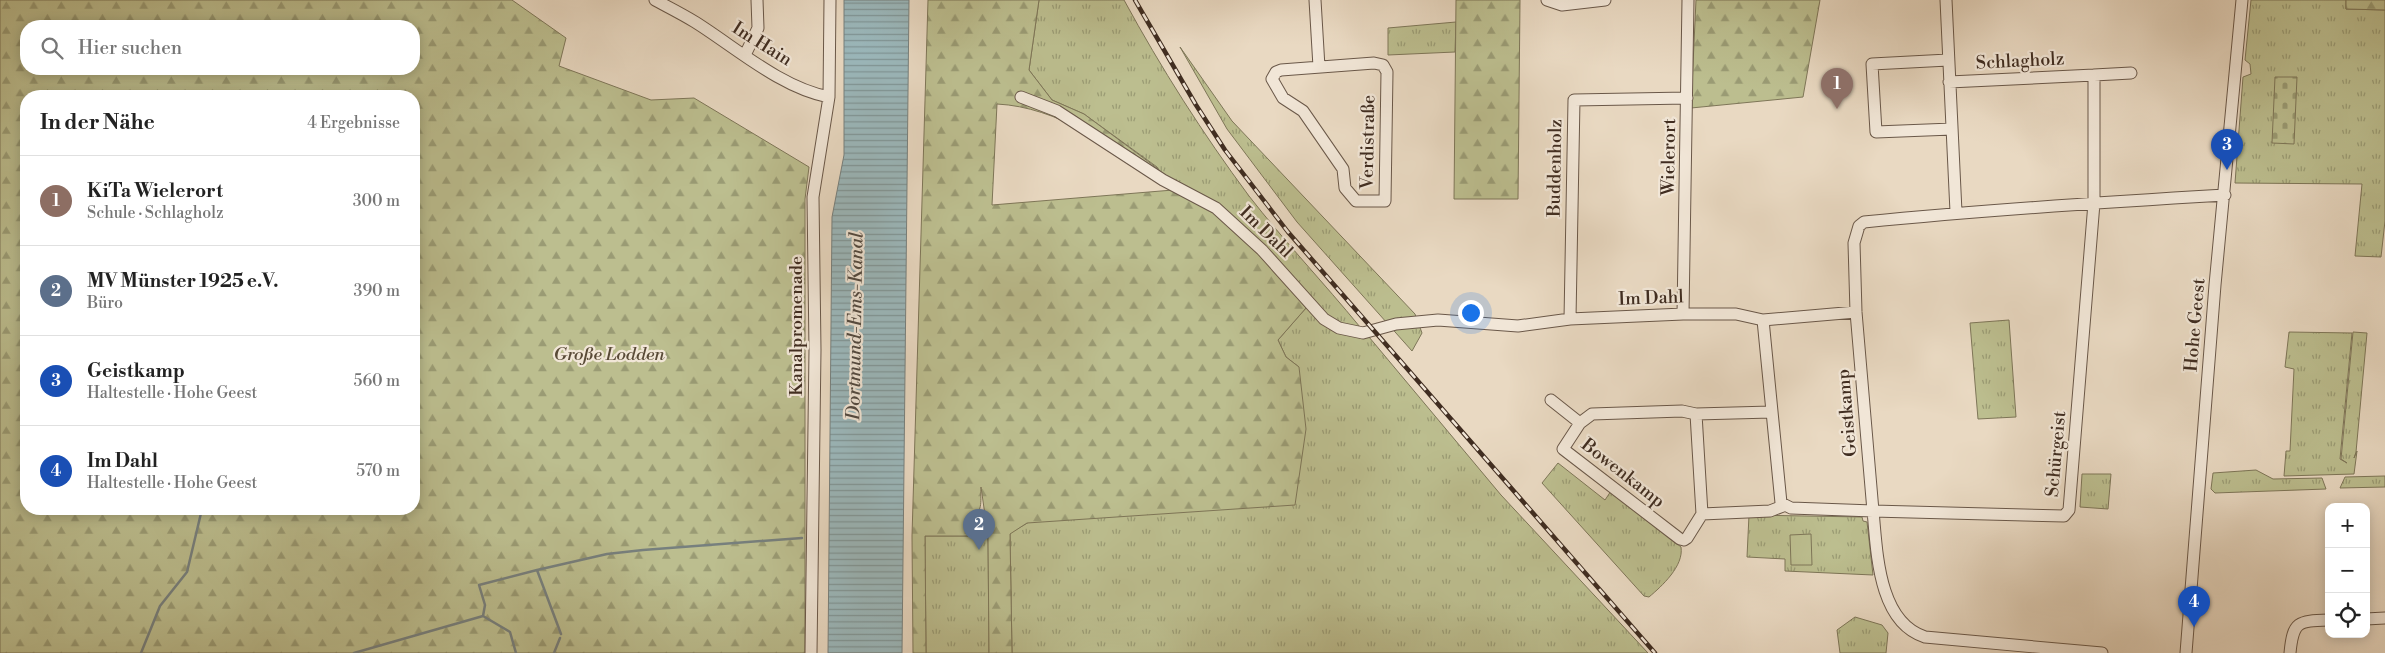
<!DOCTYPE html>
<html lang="de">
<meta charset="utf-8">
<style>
:root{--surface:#fff;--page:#f6f6f6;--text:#222;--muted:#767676;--line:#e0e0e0;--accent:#ea580c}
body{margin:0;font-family:"Libre Bodoni",serif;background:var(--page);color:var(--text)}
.controls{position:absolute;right:15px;bottom:15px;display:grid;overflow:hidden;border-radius:10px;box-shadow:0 2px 12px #0003}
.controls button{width:45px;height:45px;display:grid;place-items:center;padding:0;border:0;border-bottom:1px solid var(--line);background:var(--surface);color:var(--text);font:25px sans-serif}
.you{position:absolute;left:1470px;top:312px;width:18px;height:18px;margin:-12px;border:4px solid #fff;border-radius:50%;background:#1a73e8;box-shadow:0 0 0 8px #1a73e833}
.badge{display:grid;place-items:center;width:32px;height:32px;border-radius:50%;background:var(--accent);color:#fff;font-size:16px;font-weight:700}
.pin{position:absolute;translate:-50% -41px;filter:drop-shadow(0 1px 2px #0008)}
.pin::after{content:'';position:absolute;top:26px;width:18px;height:15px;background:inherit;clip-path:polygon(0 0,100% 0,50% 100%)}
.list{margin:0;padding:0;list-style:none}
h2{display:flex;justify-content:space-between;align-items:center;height:65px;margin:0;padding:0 20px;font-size:21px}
h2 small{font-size:16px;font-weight:400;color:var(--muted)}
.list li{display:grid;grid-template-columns:32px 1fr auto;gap:15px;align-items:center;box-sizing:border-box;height:90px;padding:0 20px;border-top:1px solid var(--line)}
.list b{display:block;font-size:19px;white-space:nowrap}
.list p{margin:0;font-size:16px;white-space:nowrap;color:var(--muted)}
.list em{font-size:16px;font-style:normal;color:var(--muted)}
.icon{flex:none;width:28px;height:28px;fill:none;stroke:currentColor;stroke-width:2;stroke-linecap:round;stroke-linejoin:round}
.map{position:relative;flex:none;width:2385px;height:653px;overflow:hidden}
.search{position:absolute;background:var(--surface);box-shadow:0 2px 12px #0003;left:20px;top:20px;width:400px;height:55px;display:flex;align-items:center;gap:12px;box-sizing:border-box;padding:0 18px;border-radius:20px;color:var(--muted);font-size:19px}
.panel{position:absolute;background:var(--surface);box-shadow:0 2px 12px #0003;left:20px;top:90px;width:400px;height:425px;border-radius:20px}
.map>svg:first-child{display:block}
</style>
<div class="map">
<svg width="2385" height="653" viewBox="0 0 2385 653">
<defs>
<pattern id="grass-tufts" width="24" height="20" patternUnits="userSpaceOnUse" patternTransform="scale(1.25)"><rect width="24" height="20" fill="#bcbe8f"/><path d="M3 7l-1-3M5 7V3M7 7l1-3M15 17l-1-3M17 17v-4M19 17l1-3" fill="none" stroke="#9a9b74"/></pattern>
<pattern id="forest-firs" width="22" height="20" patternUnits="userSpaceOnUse" patternTransform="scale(1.25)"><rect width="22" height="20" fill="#bcbe8f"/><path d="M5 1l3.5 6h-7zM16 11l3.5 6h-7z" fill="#9a9b74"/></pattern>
<pattern id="cemetery-stones" width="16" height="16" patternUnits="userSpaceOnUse" patternTransform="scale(1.25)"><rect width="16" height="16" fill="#bcbe8f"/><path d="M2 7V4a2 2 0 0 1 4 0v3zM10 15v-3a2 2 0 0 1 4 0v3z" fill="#9a9b74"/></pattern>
<pattern id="water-rules" width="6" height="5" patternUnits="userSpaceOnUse" patternTransform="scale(1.25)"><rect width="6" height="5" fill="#9bb8bc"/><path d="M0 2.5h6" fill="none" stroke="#809698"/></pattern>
</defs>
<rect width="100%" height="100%" fill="#e9d9c2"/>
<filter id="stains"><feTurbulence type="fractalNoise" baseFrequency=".004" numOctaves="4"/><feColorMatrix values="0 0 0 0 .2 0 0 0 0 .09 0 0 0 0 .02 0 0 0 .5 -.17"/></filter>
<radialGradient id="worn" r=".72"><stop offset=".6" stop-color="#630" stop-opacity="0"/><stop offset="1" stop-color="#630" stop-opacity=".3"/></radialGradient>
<!-- grass -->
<path fill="url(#grass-tufts)" stroke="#7e7658" d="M1039,0h85c37,68 79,134 125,196 35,45 75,87 111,131l-7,1 -13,-3 -177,-149 -6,-9 -73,-53 -32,-14 -23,-30z
M2251,0h95v9l39,1v211l-4,36 -26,-1 7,-72 -127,-1 8,-106 8,-3 -1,-10 -5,-4z
M1456,22l-1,30 -67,3v-27z
M1180,47l52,74 183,193 7,19 -10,18 -115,-129 -70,-93z
M1306,308l63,29 132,158 147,158h-636l-2,-120 289,-166 -13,-10 -8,-17z
M2009,320l7,97 -38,2 -8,-96z
M2289,332l63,1 -12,126 7,4 -6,-4 12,-127 14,1 -11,119 -2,6 3,-7 -3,23 -70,2 2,-25h4l4,-82 -9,-2z
M1558,463l47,37 6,-9 70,56c3,19 -19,39 -32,50l-5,-1 -102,-113z
M2256,470l17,9 49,-1 4,11 -111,4 -4,-4 2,-16z
M2082,474h29l-3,35 -28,-2z
M2385,476v11l-45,1 5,-11z
M1749,515l113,2 1,4 4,1 6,53 -88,-4v-12l-38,-2z
M925,536h63l1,117h-63z
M1855,617l27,8 6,8 -2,20h-46l-3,-23z"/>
<!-- forest -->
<path fill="url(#forest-firs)" stroke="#7e7658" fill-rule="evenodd" d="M0,0h512l54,38 -7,28 92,34 43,-2 115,69 -4,32v454h-805zM26,26h388v43h-388zM26,96h388v413h-388z
M928,0h111l-10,70 23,30 32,14 73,54 6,8c-52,-29 -105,-69 -166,-72l-5,101 181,-15 38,21 48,41 47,56 -28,32 8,17 13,10 7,62 -11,76 -268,18 -17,11 2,119h-23l-1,-117 -7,-49c-1,13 3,23 -9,31l2,18h-49l1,117h-13l-1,-117z
M1456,0h64l-2,199h-64z
M1696,0h124l-17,97 -112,11z
M2346,0h39v10l-39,-1z"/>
<!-- cemetery -->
<path fill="url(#cemetery-stones)" stroke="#7e7658" d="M2275,77h22l-3,67 -22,-1z"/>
<!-- pitch -->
<path fill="#bcbe8f" stroke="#7e7658" d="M1811,534l1,31h-21l-1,-30z"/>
<!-- water -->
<path fill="url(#water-rules)" stroke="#77807e" d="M844,0h65l-7,653h-74l4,-436 12,-62z"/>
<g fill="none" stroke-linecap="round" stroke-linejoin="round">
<!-- stream -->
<path stroke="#77807e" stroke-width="2.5" d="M537,570l70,-16 36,-4 159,-12
M141,653l19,-47 27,-34 15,-63
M354,653l129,-37
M516,653l-6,-21 -27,-16 2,-11 -6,-20 58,-15 24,64
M554,653l6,-15"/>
<defs>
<path id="minor" d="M655,0c13,7 27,14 40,22 40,25 86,66 134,75
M1315,0l4,67
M1547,0l15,5 43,-5
M1946,0l10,212
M745,55l13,-27 -1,-28
M1948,60l-76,4 4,68 76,-3
M1374,63l9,2 4,7 -2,129h-29l-11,-13 -2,-19 -40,-58 -20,-13 -11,-19 4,-7 5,-2z
M2094,75l37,-2
M1949,82l145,-7v128l-25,307 -5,6 -191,-5 -17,-199 -2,-69 5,-17 5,-4c121,-12 241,-20 361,-27
M1021,97l36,14 106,69 53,28 46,42 62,69 15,9 24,5 33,-9 42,-4 80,6 52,-7 113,-5h53l27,6 18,183 10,5 82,3c4,41 5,111 52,126l177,16
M1683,314l5,-314
M1570,319l4,-219 113,-2
M1763,320l93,-8
M1551,400l29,23
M1771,412l-75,2 6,100 68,-3 13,-5
M1696,414l-14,-3 -90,3 -12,9 -17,26 117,90 4,1 3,-2 15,-24
M2366,619l19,-1
M811,653l4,-303 -2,-153 16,-100 1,-97
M2186,653l29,-368 27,-285
M2290,653c3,-32 8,-32 39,-33"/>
</defs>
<!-- minor casing -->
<use href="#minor" stroke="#6a5849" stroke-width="13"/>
<!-- minor -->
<use href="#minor" stroke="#f1e6d7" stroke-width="11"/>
<defs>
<path id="rail" d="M1135,0l61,105 29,45 63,82 367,421"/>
</defs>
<!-- rail casing -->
<use href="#rail" stroke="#402d21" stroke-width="4.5"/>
<!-- rail -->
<use href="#rail" stroke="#f1e6d7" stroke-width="2.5" stroke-dasharray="8" stroke-linecap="butt"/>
</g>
<g text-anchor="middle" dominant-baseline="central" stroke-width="4.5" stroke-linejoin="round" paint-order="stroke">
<!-- street labels -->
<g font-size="18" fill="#402d21" stroke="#f1e6d7">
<text transform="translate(762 44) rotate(32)">Im Hain</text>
<text transform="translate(2020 61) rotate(-3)">Schlagholz</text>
<text transform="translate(1368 142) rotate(-89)">Verdistraße</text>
<text transform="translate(1669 157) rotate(-89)">Wielerort</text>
<text transform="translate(1555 168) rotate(-89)">Buddenholz</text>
<text transform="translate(1266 232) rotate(44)">Im Dahl</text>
<text transform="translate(1651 298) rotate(-2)">Im Dahl</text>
<text transform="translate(2195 325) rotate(-85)">Hohe Geest</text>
<text transform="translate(796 326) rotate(-90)">Kanalpromenade</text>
<text transform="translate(1847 413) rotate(-95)">Geistkamp</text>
<text transform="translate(2056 454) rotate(-85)">Schürgeist</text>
<text transform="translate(1623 473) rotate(38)">Bowenkamp</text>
</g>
<!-- park labels -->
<g font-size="18" font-style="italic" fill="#594a37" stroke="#f1e6d7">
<text x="609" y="354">Große Lodden</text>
</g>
<!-- water labels -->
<g font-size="19" font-style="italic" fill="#524940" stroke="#f1e6d7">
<text transform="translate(855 326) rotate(-89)">Dortmund-Ems-Kanal</text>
</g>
</g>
<rect width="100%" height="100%" filter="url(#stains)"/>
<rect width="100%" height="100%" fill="url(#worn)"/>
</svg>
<div class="controls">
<button>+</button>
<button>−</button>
<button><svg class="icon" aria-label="locate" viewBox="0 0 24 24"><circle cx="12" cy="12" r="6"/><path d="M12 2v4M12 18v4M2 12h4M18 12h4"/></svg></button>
</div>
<div class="you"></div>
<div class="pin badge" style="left:1837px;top:109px;background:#8d6e63">1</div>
<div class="pin badge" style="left:979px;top:550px;background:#5c6f8a">2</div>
<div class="pin badge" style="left:2227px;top:170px;background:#1a4fb4">3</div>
<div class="pin badge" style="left:2194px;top:627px;background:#1a4fb4">4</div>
<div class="search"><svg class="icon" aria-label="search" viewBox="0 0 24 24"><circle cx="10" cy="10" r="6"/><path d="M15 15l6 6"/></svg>Hier suchen</div>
<section class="panel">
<h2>In der Nähe<small>4 Ergebnisse</small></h2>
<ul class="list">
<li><span class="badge" style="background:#8d6e63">1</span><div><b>KiTa Wielerort</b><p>Schule · Schlagholz</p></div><em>300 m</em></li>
<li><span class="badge" style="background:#5c6f8a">2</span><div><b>MV Münster 1925 e.V.</b><p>Büro</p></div><em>390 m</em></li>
<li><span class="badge" style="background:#1a4fb4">3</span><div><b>Geistkamp</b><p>Haltestelle · Hohe Geest</p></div><em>560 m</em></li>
<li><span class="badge" style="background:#1a4fb4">4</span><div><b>Im Dahl</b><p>Haltestelle · Hohe Geest</p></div><em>570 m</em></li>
</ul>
</section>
</div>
